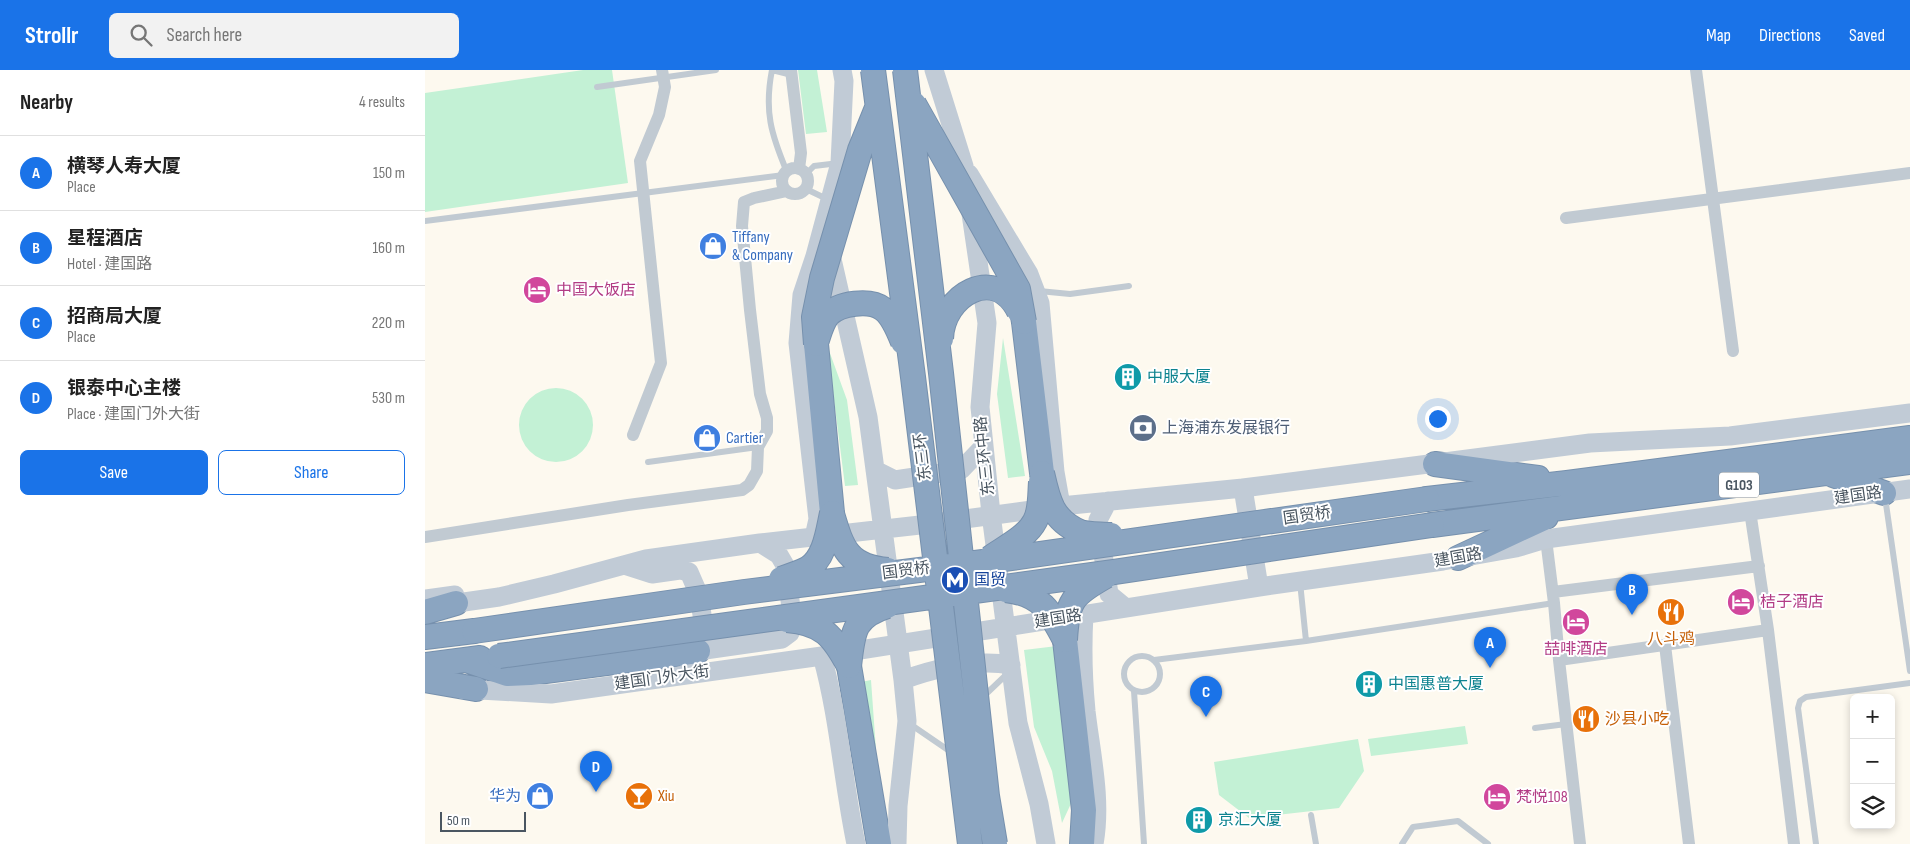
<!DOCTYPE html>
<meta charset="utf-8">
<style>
:root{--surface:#fff;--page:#f2f2f2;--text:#222;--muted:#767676;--line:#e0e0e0;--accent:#1a73e8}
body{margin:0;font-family:"Sofia Sans Condensed","Noto Sans SC",sans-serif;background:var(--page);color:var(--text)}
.controls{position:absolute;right:15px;bottom:15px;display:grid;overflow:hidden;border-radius:8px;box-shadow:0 2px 8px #0003}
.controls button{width:45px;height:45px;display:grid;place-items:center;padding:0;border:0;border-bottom:1px solid var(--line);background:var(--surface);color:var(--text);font:25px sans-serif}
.scale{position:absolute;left:15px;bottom:12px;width:86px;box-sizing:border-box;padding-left:5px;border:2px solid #4a5661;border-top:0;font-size:14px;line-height:18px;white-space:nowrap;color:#4a5661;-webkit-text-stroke:4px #fff;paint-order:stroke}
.you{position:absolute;left:1012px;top:348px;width:18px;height:18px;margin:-12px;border:4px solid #fff;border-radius:50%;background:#1a73e8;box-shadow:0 0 0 8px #1a73e833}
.badge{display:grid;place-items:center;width:32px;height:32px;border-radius:50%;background:var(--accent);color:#fff;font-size:16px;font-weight:700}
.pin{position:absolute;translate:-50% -41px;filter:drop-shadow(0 1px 2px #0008)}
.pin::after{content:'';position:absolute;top:26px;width:18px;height:15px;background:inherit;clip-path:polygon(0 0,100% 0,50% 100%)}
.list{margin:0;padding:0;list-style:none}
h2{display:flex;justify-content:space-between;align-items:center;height:65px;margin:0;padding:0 20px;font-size:21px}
h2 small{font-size:16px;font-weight:400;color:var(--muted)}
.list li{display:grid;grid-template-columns:32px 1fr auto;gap:15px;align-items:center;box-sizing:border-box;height:75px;padding:0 20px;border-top:1px solid var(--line)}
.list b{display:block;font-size:19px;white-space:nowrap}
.list p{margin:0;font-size:16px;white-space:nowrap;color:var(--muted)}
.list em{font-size:16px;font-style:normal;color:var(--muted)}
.actions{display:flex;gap:10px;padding:15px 20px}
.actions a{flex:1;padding:11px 0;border:1px solid var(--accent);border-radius:8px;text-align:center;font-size:18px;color:var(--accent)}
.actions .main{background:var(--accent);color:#fff}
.icon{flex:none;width:28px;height:28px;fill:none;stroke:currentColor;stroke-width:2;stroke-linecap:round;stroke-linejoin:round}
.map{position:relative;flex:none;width:1485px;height:774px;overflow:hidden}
header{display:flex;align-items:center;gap:30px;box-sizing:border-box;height:70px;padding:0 25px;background:var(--accent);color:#fff}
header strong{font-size:24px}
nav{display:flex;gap:28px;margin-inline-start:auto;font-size:18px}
.search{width:350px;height:45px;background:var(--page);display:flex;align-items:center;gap:12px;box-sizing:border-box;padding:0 18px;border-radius:8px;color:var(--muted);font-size:19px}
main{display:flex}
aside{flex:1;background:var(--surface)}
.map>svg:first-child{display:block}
</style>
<header>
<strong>Strollr</strong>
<div class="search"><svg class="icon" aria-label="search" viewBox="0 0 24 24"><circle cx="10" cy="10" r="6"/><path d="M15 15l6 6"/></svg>Search here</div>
<nav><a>Map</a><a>Directions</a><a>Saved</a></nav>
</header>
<main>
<aside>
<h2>Nearby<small>4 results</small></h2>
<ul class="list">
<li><span class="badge">A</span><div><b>横琴人寿大厦</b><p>Place</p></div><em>150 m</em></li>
<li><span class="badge">B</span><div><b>星程酒店</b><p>Hotel · 建国路</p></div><em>160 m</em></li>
<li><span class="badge">C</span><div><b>招商局大厦</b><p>Place</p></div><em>220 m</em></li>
<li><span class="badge">D</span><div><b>银泰中心主楼</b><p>Place · 建国门外大街</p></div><em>530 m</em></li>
</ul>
<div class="actions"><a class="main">Save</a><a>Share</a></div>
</aside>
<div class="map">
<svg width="1485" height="774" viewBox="0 0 1485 774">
<rect width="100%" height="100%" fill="#f5f3f3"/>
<!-- commercial -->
<path fill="#fdf9ef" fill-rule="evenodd" d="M0,0h1485v774h-1485zM1429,628h37v127h-37z"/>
<!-- green -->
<path fill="#c3f1d5" d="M158,0h29l16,113 -203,29v-119z
M373,0h19l10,62 -21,2z
M578,268l22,138 -17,2 -11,-84z
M402,275l20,55 11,85 -13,1z
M94 355a37 37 0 1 1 74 0a37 37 0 1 1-74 0Z
M632,576l17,151 -12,26 -10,-52 -18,-44 -10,-77z
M446,610l5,70 -4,19 -11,-87z
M1040,656l3,18 -97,12 -3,-17z
M933,669l6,32 -25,37 -90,10 -30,-23 -5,-33z"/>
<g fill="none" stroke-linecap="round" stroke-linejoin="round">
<defs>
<path id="highway" d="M599,252l18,151
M391,274l16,169
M1010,394l103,14
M1408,405l51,18
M1002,429l140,-16 343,-45
M1007,455l478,-63
M1033,488l88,-41
M0,542l31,-9
M0,567l49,-6
M640,570l19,170 -2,34
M41,590l41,14 23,-1 168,-22
M0,595l55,-7
M424,596l30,178
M0,610l51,9"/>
</defs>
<!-- highway casing -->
<use href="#highway" stroke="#7690ad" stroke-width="26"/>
<!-- lane -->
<path stroke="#c1cad2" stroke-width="6" d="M347,0c-8,41 -1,64 15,102
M347,0l20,5
M172,17l119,-17
M381,104l8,-8 25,-3
M381,119l21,10
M0,151l359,-46
M614,221l31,3 59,-8
M223,392l110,-15
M1460,427l25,174
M875,512l6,59
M699 604a18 18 0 1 1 36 0a18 18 0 1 1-36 0Z
M729,590l152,-19 248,-38
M709,621l10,153
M556,625l5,-1 21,-20
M485,654l38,26
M1110,658l31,-4
M886,745l5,29
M977,774l11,-17 45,-6 30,23
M1391,774l-18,-136 2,-7 6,-4 104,-14"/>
<!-- street -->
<path stroke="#c1cad2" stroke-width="12" d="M366,0l10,83 -2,16
M1271,0l37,281
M357 111a13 13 0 1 1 26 0a13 13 0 1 1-26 0Z
M1141,148l344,-45
M208,365l28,-72 -21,-202 19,-46 6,-28 -3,-17
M1325,441l18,119 26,214
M0,467l203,-32 114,-15 7,-5 8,-14 1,-24 9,-16v-13l-7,-24 -10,-84 -8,-84 2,-24 10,-4 33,-7
M1121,469l8,64 5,57 21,184
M1128,522l206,-26
M1240,575l24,199
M1134,590l209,-30"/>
<!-- secondary -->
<path stroke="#c1cbd6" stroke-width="19" d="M509,0l30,96 23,157 -7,84 11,107 27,209 21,81 7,40
M544,104l60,100 11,29 15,169 6,34
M399,154l44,193 35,263 4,41 -9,85 -1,38
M450,400l20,10 66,-10 23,-24
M818,418l16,99
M683,431l-10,19 11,74 17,14
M389,467l4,-18 -20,-176 4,-48 13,-39 25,-93 4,-82 -2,-11
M199,495l28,9 28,-4 9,2 10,23 7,46 -8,10 -11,8
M0,529l30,-4
M18,535l56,-8 55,-13 92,-25 114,-16 160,-18 141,-19 182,-18 347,-45 140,-7 180,-23
M659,545c-2,32 -1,64 2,96 5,43 16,89 8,133
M273,581l84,-12 8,-6 3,-8 -7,-58 -7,-12 -19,-12
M397,586c17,61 21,126 34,188
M478,610c33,-12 72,-21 108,-15
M37,619l89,5 271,-38 437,-69 184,-26 73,-13 30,-9 364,-50"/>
<!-- highway -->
<use href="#highway" stroke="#8ba5c1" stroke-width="24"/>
<defs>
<path id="highway-bridge" d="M448,0l40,307 57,467
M480,0l36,303 46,423 8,48
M489,34l104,185 6,33
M516,269c1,-44 54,-75 78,-28
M392,270c3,-9 5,-18 11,-25 11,-12 42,-16 55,-6 9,6 16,23 20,33
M391,274l-2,-27 8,-39 38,-128 17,-42
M617,403c6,27 10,47 38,59 8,3 21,2 31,3
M407,444c10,34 16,53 56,56
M565,488c14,-10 37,-21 45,-37 6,-11 5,-27 6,-39
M356,509c9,-3 18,-6 26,-10 18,-10 21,-38 25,-56
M581,520c35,4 44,21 59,50
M362,550c36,3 46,16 62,46
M49,561l270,-39 239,-30 444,-63
M640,570c2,-39 7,-45 41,-64
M74,586l615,-84 318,-47
M424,596c4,-32 3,-49 38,-60"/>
</defs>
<!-- highway-bridge casing -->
<use href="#highway-bridge" stroke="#7690ad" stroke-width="26" stroke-linecap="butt"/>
<!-- highway-bridge -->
<use href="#highway-bridge" stroke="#8ba5c1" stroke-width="24"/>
</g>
<!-- icons -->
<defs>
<symbol id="shop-disc" viewBox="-11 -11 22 22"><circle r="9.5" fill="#3f7fe0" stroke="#fff"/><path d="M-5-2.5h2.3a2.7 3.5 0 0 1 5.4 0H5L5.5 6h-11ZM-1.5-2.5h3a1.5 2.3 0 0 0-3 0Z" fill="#fff"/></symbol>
<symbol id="hotel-disc" viewBox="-11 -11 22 22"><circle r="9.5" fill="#d1479c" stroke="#fff"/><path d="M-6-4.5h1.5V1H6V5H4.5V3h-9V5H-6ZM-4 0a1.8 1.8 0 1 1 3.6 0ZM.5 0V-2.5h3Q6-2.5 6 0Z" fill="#fff"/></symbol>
<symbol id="building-disc" viewBox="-11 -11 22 22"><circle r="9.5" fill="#0f9aa8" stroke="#fff"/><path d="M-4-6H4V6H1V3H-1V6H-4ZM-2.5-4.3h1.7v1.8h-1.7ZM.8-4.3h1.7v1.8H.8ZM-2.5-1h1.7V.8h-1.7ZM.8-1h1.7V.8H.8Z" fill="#fff"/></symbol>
<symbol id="bank-disc" viewBox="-11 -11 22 22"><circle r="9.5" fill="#5c6f8a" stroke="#fff"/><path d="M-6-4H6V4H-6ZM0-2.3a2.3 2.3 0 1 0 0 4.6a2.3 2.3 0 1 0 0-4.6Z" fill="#fff"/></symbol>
<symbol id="metro-disc" viewBox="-11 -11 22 22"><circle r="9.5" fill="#1a4fb4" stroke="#fff"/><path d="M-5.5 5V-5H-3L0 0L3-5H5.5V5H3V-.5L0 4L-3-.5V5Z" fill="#fff"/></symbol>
<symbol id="restaurant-disc" viewBox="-11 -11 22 22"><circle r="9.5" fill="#e8710a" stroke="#fff"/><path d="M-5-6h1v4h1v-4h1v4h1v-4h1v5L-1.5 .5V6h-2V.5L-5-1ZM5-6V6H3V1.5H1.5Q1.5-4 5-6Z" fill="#fff"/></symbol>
<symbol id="bar-disc" viewBox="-11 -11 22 22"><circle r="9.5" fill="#e8710a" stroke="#fff"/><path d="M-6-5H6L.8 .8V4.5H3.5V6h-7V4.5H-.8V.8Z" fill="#fff"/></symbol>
</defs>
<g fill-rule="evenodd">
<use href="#shop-disc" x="272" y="160" width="32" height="32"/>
<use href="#hotel-disc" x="96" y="204" width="32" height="32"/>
<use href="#building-disc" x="687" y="291" width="32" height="32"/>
<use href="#bank-disc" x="702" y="342" width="32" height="32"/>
<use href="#shop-disc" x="266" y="352" width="32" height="32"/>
<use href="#metro-disc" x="514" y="494" width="32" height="32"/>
<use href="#hotel-disc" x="1300" y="516" width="32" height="32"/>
<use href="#restaurant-disc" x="1230" y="526" width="32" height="32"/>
<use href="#hotel-disc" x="1135" y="536" width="32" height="32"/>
<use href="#building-disc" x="928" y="598" width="32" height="32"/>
<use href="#restaurant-disc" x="1145" y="633" width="32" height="32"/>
<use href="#shop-disc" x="99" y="710" width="32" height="32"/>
<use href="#bar-disc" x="198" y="710" width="32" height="32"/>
<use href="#hotel-disc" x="1056" y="711" width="32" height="32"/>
<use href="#building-disc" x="758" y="734" width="32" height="32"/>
</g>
<g text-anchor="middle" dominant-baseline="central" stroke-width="4" stroke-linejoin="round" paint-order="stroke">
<!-- shield labels -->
<rect fill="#fff" stroke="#808990" stroke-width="1" x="1294" y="402.5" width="40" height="25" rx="4"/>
<g font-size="15" font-weight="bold" fill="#4a5661">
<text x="1314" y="415">G103</text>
</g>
<!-- shop labels -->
<g font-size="16" fill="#366cbe" stroke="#fff" text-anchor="start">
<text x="307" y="167">Tiffany<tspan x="307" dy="18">&amp; Company</tspan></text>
<text x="301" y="368">Cartier</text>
<text x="96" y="726" text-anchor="end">华为</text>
</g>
<!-- hotel labels -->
<g font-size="16" fill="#b23c85" stroke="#fff" text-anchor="start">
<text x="131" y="220">中国大饭店</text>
<text x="1335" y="532">桔子酒店</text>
<text x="1151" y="579" text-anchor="middle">喆啡酒店</text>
<text x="1091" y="727">梵悦108</text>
</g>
<!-- culture labels -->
<g font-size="16" fill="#0d838f" stroke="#fff" text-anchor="start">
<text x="722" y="307">中服大厦</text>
<text x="963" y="614">中国惠普大厦</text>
<text x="793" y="750">京汇大厦</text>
</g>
<!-- service labels -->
<g font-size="16" fill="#4e5e75" stroke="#fff" text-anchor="start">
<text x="737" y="358">上海浦东发展银行</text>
</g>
<!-- street labels -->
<g font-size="16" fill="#4a5661" stroke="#fff">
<text transform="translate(560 386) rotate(-96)">东三环中路</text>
<text transform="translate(498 387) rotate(-97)">东三环</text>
<text transform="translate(1433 426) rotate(-8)">建国路</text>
<text transform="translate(882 446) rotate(-8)">国贸桥</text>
<text transform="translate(1033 488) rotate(-10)">建国路</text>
<text transform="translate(481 501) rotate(-7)">国贸桥</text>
<text transform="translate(633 549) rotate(-9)">建国路</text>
<text transform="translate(237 608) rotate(-8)">建国门外大街</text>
</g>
<!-- transit labels -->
<g font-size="16" fill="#164399" stroke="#fff" text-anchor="start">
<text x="549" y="510">国贸</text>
</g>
<!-- food labels -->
<g font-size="16" fill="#c56008" stroke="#fff" text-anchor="start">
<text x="1246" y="569" text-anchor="middle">八斗鸡</text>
<text x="1180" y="649">沙县小吃</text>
<text x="233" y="726">Xiu</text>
</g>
</g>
</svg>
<div class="controls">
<button>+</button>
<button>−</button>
<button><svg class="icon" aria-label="layers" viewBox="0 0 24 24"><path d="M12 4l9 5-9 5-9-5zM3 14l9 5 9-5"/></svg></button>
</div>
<div class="scale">50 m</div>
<div class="you"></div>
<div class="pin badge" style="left:1065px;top:598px">A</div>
<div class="pin badge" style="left:1207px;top:545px">B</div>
<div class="pin badge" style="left:781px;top:647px">C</div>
<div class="pin badge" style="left:171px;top:722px">D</div>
</div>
</main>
